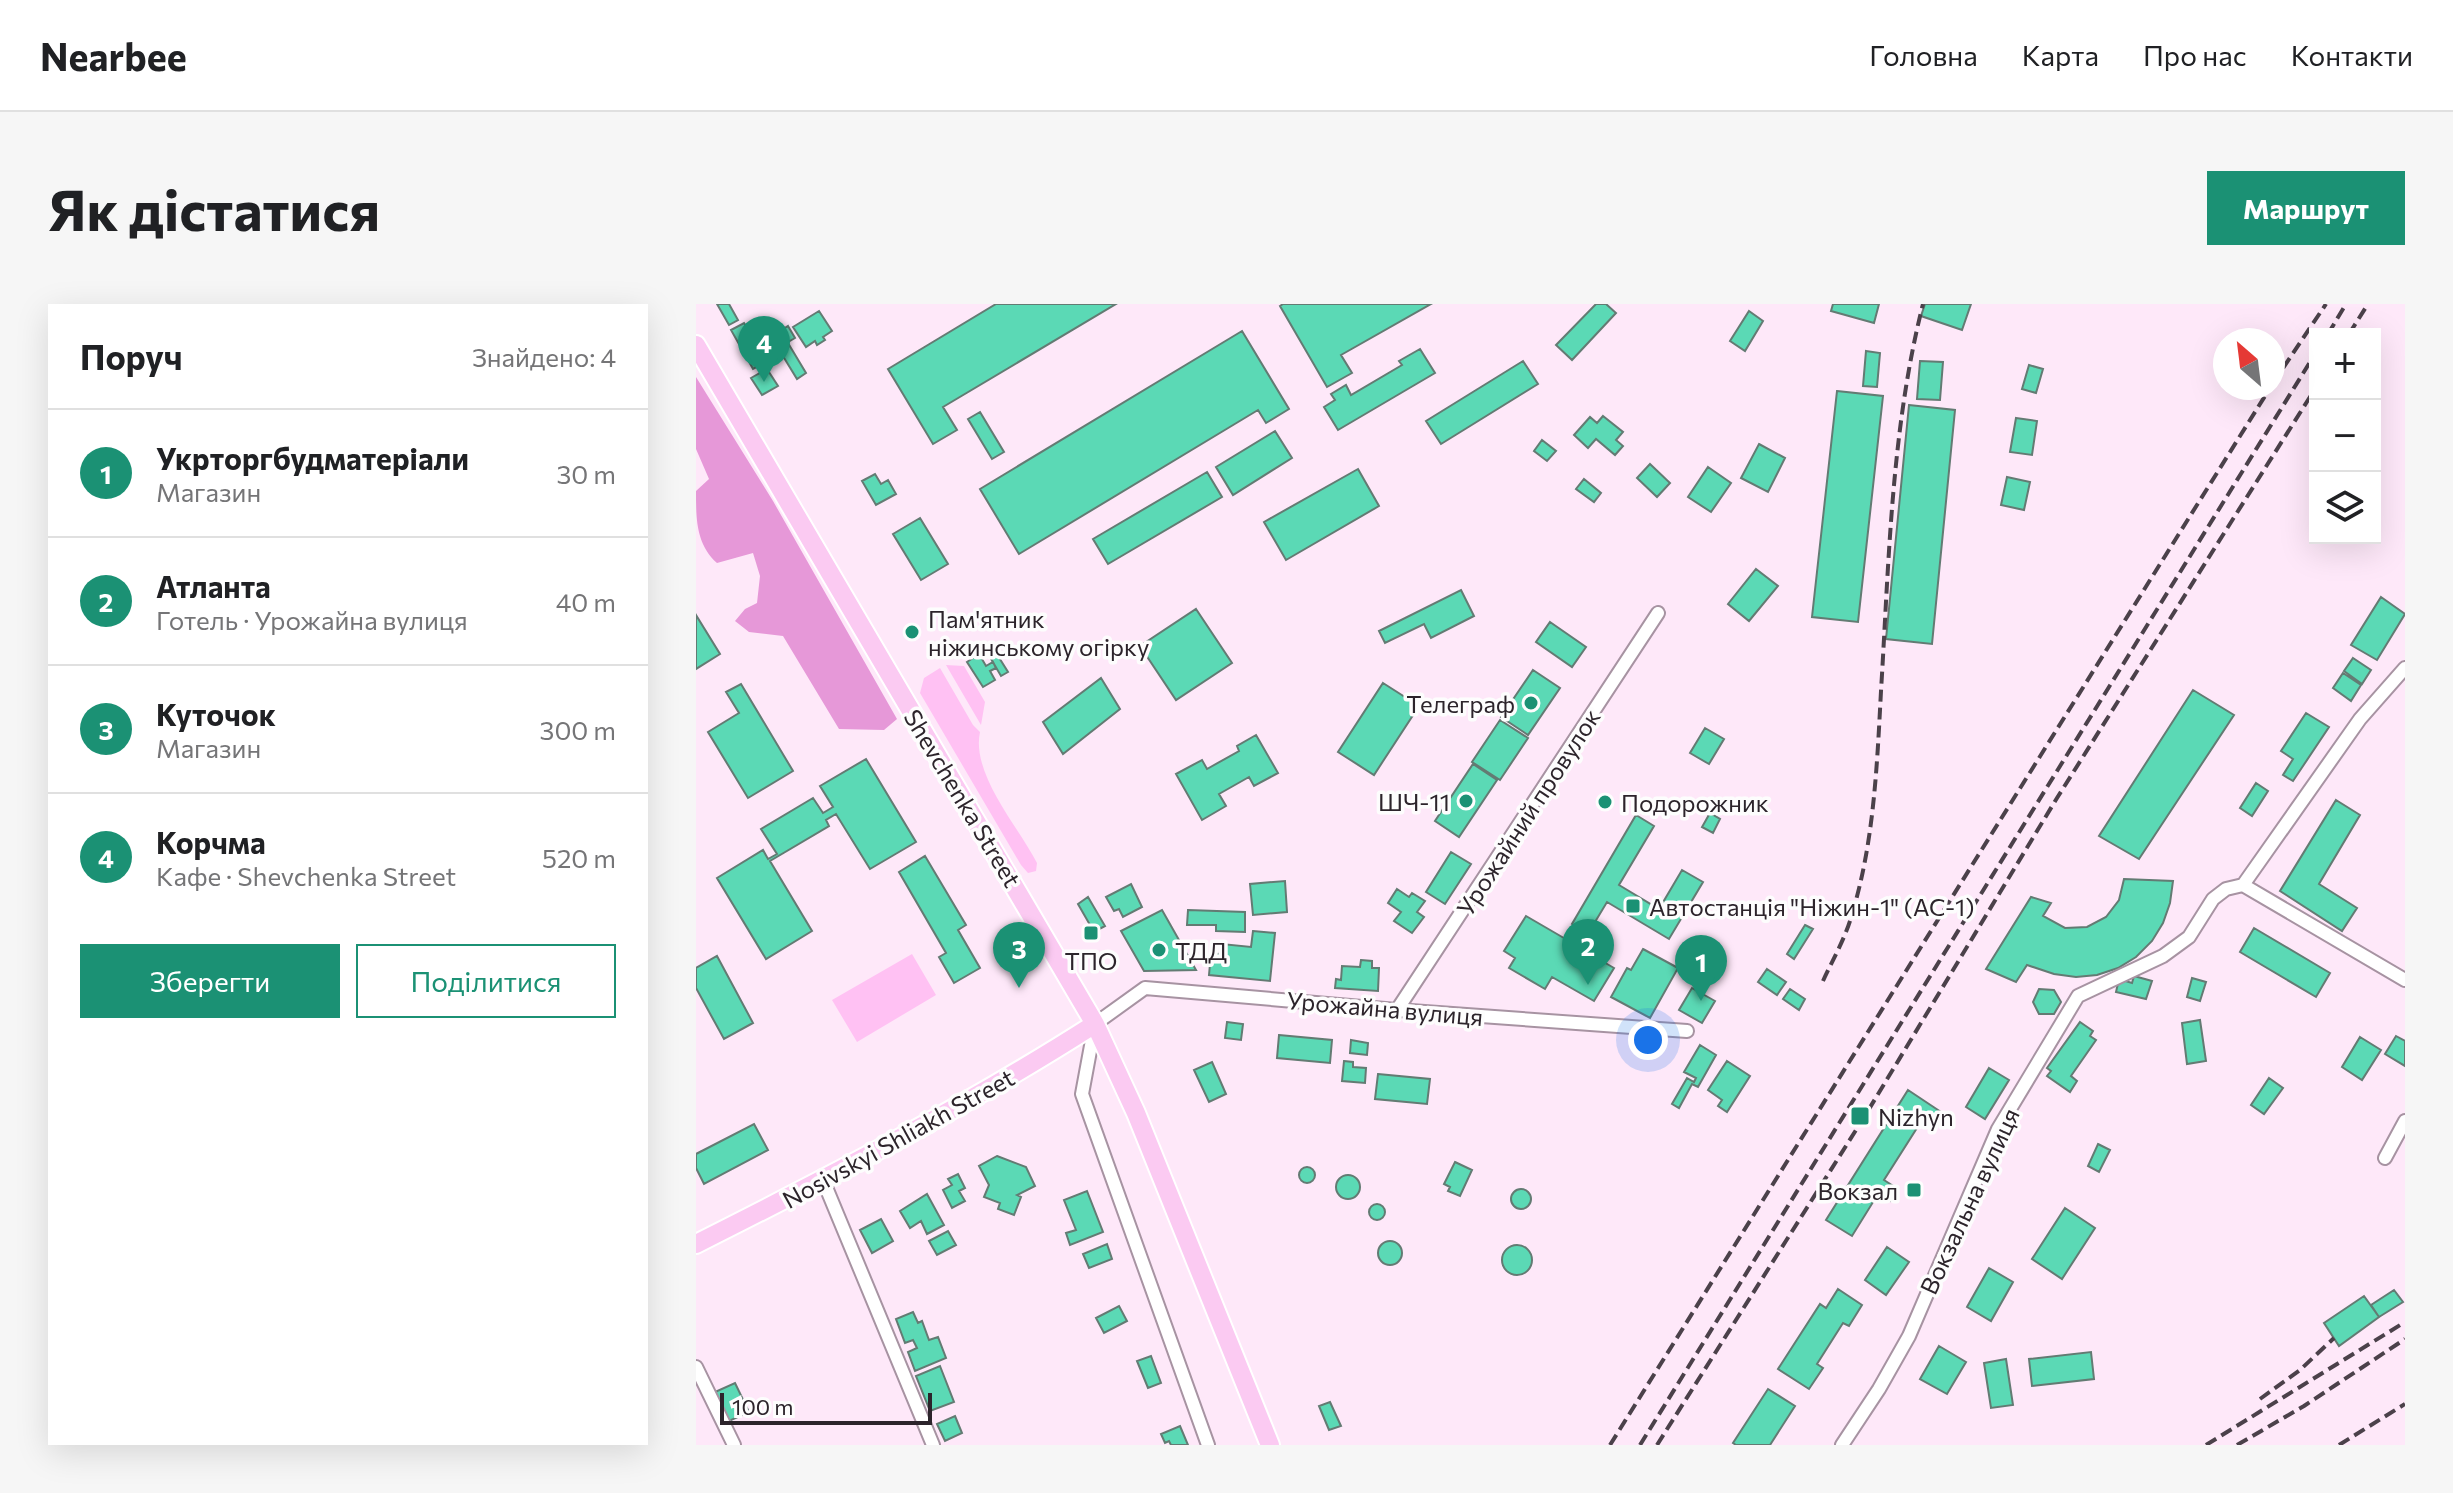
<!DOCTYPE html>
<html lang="uk">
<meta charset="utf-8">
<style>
:root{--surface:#fff;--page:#f6f6f6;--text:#202124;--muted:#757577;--line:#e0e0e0;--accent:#1b9174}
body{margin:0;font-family:Commissioner,sans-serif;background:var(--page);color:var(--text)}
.controls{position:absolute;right:24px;top:24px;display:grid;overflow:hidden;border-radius:0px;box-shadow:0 8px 32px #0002}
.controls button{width:72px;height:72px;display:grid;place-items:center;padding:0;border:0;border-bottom:2px solid var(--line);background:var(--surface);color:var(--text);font:40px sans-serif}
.compass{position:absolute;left:1517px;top:24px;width:72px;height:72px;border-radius:50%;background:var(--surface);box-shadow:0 8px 32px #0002;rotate:332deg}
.scale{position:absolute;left:24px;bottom:20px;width:212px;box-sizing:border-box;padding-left:8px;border:4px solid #2c242b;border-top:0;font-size:22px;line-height:28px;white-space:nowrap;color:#2c242b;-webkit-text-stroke:6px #fdfdfd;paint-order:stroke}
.you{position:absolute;left:952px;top:736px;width:28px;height:28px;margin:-20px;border:6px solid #fff;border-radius:50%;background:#1a73e8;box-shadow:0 0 0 12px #1a73e833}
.badge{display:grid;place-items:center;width:52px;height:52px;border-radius:50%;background:var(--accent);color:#fff;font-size:26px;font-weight:700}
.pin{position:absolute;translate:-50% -66px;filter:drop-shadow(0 2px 4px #0008)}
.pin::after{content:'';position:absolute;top:42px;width:28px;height:24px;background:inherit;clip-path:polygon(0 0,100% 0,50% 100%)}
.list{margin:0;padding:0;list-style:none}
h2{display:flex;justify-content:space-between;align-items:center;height:104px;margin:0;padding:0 32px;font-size:34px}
h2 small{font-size:26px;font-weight:400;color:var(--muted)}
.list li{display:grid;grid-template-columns:52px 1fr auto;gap:24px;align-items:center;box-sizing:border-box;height:128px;padding:0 32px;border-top:2px solid var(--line)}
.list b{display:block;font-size:30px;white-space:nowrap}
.list p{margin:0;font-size:26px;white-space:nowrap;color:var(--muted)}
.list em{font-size:26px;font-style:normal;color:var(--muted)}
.actions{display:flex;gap:16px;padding:24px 32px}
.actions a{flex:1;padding:18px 0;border:2px solid var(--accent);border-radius:0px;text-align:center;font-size:28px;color:var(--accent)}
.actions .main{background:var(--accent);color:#fff}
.icon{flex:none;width:44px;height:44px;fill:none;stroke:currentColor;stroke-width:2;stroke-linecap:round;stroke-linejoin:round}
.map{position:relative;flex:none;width:1709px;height:1141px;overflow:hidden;border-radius:0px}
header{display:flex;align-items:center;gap:48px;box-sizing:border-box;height:112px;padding:0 40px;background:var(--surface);border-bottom:2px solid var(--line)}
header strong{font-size:38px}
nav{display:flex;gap:44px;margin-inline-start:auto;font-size:28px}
.intro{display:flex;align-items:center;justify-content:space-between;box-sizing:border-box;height:192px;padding:0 48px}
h1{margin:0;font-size:56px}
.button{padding:20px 36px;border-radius:0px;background:var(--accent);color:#fff;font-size:28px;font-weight:700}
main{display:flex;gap:48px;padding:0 48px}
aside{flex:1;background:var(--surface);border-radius:0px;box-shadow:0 8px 32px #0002}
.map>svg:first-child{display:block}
</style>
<header>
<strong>Nearbee</strong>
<nav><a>Головна</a><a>Карта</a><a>Про нас</a><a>Контакти</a></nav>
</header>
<div class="intro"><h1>Як дістатися</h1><a class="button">Маршрут</a></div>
<main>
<aside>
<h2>Поруч<small>Знайдено: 4</small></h2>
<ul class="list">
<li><span class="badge">1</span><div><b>Укрторгбудматеріали</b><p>Магазин</p></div><em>30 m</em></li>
<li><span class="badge">2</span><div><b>Атланта</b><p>Готель · Урожайна вулиця</p></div><em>40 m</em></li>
<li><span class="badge">3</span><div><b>Куточок</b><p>Магазин</p></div><em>300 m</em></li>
<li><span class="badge">4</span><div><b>Корчма</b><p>Кафе · Shevchenka Street</p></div><em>520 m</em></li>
</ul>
<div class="actions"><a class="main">Зберегти</a><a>Поділитися</a></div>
</aside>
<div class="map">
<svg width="1709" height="1141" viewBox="0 0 1709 1141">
<rect width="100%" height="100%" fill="#fee8f9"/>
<!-- green -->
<path fill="#ffc1f3" d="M250,361l18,1 21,36 -4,23z
M244,364l33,57 7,7c-9,42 38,94 57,131l-1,8 -8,2 -7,-8 -101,-172 4,-15z
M216,650l24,41 -79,47 -25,-42z"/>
<!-- forest -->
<path fill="#e698d8" d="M0,73l77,124 124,218 -13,11 -45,-1 -56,-93 -34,-4 -14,-11 10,-12 12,-6 3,-27 -7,-23 -36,10c-21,-19 -21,-44 -21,-72l13,-12 -13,-30z"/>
<!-- building -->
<path fill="#5bd9b5" stroke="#637b73" stroke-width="2" d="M21,0h12l9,16 -9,5z
M300,0h120l-173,103 14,23 -24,14 -45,-75z
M587,0h148l-90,51 11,18 -25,14 -47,-81z
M900,0h10l10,9 -44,47 -16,-15z
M1137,0h46l-5,19 -43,-12z
M1229,0h46l-9,26 -41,-14z
M123,7l13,20 -9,6 2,3 -8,5 -2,-4 -9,6 -13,-20z
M1053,7l14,10 -18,30 -15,-10z
M48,19l22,39 -13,7 -22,-39z
M92,22l7,12 -17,10 -7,-11z
M546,27l47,78 -23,14 -8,-13 -239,144 -39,-65z
M92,39l18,30 -9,6 -19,-31z
M724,45l15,24 -97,57 -14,-23 11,-7 -4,-6 15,-9 5,10 51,-30 -3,-4z
M1170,47l14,2 -3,34 -14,-1z
M827,57l15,23 -97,60 -15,-23z
M1224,57l23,1 -3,38 -23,-1z
M1333,61l14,4 -7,24 -14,-4z
M71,65l11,17 -16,9 -11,-17z
M1141,87l46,5 -25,226 -46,-5z
M1213,101l46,5 -23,234 -46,-5z
M284,108l24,40 -12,7 -24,-40z
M907,112l20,16 -7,8 7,6 -8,9 -19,-16 -8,9 -14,-13 16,-18 7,6z
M1320,114l21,3 -5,34 -22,-3z
M579,127l17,27 -59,37 -17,-28z
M846,136l14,11 -9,10 -13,-10z
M1063,140l26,14 -17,34 -27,-14z
M954,160l20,19 -13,14 -20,-19z
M1012,163l23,16 -20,29 -23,-15z
M662,165l21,37 -93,54 -22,-38z
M511,168l15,25 -114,67 -15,-25z
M179,170l6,10 7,-4 8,14 -20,11 -14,-24z
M1311,173l23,5 -6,28 -23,-5z
M888,175l17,14 -7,9 -18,-13z
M224,214l28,46 -27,16 -28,-46z
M1060,265l22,17 -29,35 -21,-17z
M765,286l13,26 -43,22 -7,-14 -39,19 -6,-12z
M1685,293l24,17 -28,46 -26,-15z
M500,305l36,54 -56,37 -36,-54z
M0,311l24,39 -24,15z
M854,318l36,25 -14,20 -36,-25z
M297,344l15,24 -7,4 -14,-24z
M283,350l7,12 7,-4 3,6 -6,3 5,9 -12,7 -16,-25z
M1657,354l18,12 -9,14 -18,-13z
M837,366l27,18 -32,47 -27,-18z
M1647,369l18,12 -10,16 -18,-13z
M405,374l19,31 -57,45 -20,-32z
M687,379l36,23 -45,69 -36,-23z
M45,380l52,87 -45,27 -40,-66 31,-19 -13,-21z
M1497,386l41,25 -95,144 -40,-23z
M1610,409l23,14 -36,54 -10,-6 10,-16 -12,-8z
M804,416l28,18 -28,42 -28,-18z
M1009,424l19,11 -15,25 -19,-11z
M560,431l22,38 -24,13 -5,-9 -30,17 7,12 -24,14 -26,-46 26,-14 5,9 32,-18 -2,-5z
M170,455l50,83 -46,27 -34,-55 -10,6 3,6 -59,35 42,70 -46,28 -49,-81 46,-28 5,9 9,-5 -16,-25 52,-31 10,15 10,-6 -13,-21z
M777,460l24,16 -38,57 -24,-16z
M1560,479l12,8 -16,25 -12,-8z
M1640,496l24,15 -41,69 38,24 -15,23 -62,-40z
M1014,509l10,6 -7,14 -11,-6z
M940,511l18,11 -35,59 40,24 23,-39 21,12 -34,57 -62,-37 -21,35 22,13 -6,11 12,7 -20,33 -42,-24 -7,12 -36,-21 6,-10 -11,-7 22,-35 43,25 8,-14 -5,-3z
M755,548l20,12 -26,40 -19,-12z
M229,552l41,69 -8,5 22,38 -26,15 -15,-26 7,-4 -47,-81z
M1428,575l49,2 -3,22 -7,20 -11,18 -16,16 -18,11 -21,7 -21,2 -22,-3 -27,-9 -11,17 -30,-13 45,-72 20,6 -8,13 22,12 22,-1 19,-10 13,-17z
M589,577l2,31 -34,3 -3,-31z
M435,580l11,23 -19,10 -4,-8 -5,2 -8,-14z
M701,585l12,8 3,-4 13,8 -8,11 7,5 -12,16 -18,-12 7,-9 -13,-9z
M392,593l17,29 -11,6 -16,-28z
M466,606l34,60 -52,1 -23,-40z
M492,606l57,2v20l-29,-1v-6h-29z
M1109,621l8,4 -19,30 -7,-5z
M1558,624l76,45 -14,24 -76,-45z
M557,627l22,2 -5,48 -61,-6 2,-22 10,1 1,-10 29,3z
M947,645l35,19 -28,50 -39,-21 16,-29 4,2z
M21,652l36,67 -29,16 -28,-51v-20z
M665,656l11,1v7h7l-1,23 -43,-3 1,-9 5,1 1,-14 18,1z
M1071,665l19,13 -9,13 -19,-13z
M1438,672l18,5 -6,18 -30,-7 3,-13 13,4z
M1496,674l14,4 -6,19 -13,-4z
M996,684l23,13 -13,22 -23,-13z
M1094,685l15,10 -6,11 -16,-11z
M1343,685l15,1 7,12 -7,12h-15l-6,-12z
M1504,716l6,41 -19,3 -5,-41z
M531,718l16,2 -2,16 -16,-2z
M1384,718l13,9 -3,5 6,4 -25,36 6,5 -7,11 -23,-16 4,-5 -4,-3z
M583,731l53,5 -2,23 -53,-5z
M1700,732l9,5v25l-20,-12z
M1664,733l21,13 -19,30 -20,-13z
M655,736l17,3 -1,12 -17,-2z
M1004,741l16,10 -18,32 -6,-3 -13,24 -7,-4 15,-26 7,4 2,-4 -12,-6z
M648,757l9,1v5l13,1 -1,15 -23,-2z
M1031,757l23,15 -23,36 -9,-6 4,-6 -14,-10z
M516,758l14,32 -17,8 -15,-32z
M1293,764l20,12 -24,39 -19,-12z
M682,770l52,5 -3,25 -52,-5z
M1573,774l14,10 -19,26 -13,-9z
M1212,786l36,24 -7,12 -13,-9 -40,63 14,9 -8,12 -12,-7 -26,42 -26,-16z
M58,820l14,26 -64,34 -8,-16v-14z
M1402,840l12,6 -11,22 -11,-6z
M301,852l29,11 9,19 -18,9 4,2 -7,18 -16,-6 2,-6 -16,-6 5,-12 -10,-19z
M759,858l17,8 -12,26 -12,-5 2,-4 -6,-3z
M603 871a8 8 0 1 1 16 0a8 8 0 1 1-16 0Z
M262,870l7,14 -6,3 6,10 -13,7 -9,-18 9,-5 -4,-6z
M640 883a12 12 0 1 1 24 0a12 12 0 1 1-24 0Z
M815 895a10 10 0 1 1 20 0a10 10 0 1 1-20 0Z
M391,887l16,41 -33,13 -4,-12 10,-3 -12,-30z
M231,890l17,31 -17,9 -6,-13 -11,7 -10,-17z
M673 908a8 8 0 1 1 16 0a8 8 0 1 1-16 0Z
M1369,904l30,20 -33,51 -30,-20z
M185,915l12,22 -21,12 -12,-23z
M252,927l8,14 -19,10 -8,-14z
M682 949a12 12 0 1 1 24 0a12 12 0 1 1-24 0Z
M411,940l5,15 -23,9 -6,-14z
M806 956a15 15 0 1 1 30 0a15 15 0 1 1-30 0Z
M1191,943l22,15 -23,33 -21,-15z
M1293,964l24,14 -22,39 -24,-14z
M1142,985l24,16 -13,21 -6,-3 -26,41 6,4 -14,21 -31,-20 42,-65 6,4z
M1698,986l9,12 -24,15 -8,-12z
M1668,992l15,21 -40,29 -15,-23z
M423,1002l8,15 -23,12 -8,-15z
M217,1008l5,11 4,-2 7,19 9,-3 8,21 -31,13 -7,-19 9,-4 -4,-8 -8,3 -9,-24z
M1243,1042l27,16 -19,32 -27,-15z
M1395,1048l3,27 -62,7 -3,-27z
M455,1052l10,27 -13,5 -11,-27z
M1310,1055l7,46 -22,3 -7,-45z
M244,1062l14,36 -24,9 -14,-35z
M39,1079l14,29 -20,9 -14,-29z
M1072,1085l27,17 -25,39h-34l-3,-2z
M634,1098l11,24 -12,4 -10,-24z
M259,1112l7,17 -17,8 -8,-17z
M484,1122l8,19h-17l-2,-4 -4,2 -4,-9z"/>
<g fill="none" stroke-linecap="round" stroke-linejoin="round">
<defs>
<path id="minor" d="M1547,581l162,95
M701,706l261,-397
M1689,854l20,-37
M127,876l110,265
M0,1063l38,78
M512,1141l-126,-351 13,-70 50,-36 252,22 290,21
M1146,1141l37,-56 30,-53 89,-207 80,-133 85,-40 26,-19 24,-38 13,-10 17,-4 117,-166 45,-51"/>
<path id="primary" d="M0,41l399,679 41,89 134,332
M0,940c135,-68 271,-138 399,-220"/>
</defs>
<!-- minor casing -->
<use href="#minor" stroke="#a793a2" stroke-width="16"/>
<!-- primary casing -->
<use href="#primary" stroke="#fff" stroke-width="22"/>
<!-- minor -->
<use href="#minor" stroke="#fff" stroke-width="12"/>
<!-- primary -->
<use href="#primary" stroke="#fbcaf2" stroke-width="18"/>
<!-- rail -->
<path stroke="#4b414a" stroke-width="4" stroke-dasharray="12 6" stroke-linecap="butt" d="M1632,30l18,-30
M1653,30l19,-30
M1577,79l53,-79
M1127,677c10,-22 23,-44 29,-67 22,-72 25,-148 29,-223 8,-129 10,-261 42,-387
M1564,1095l40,-29 34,-32
M914,1141l660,-1057
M944,1141l675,-1091
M961,1141l206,-326 194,-321 258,-409
M1510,1141l199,-123
M1541,1141l67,-39 101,-67
M1643,1141l66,-41"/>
</g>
<!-- markers -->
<g fill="#1b9174" stroke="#fdfdfd" stroke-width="3">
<circle cx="216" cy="328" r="8"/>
<circle cx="835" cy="399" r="8"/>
<circle cx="770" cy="497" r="8"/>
<circle cx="909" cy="498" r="8"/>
<rect x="929" y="594" width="16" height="16" rx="4"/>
<rect x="387" y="621" width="16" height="16" rx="4"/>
<circle cx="463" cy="646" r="8"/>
<rect x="1154" y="802" width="20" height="20" rx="4"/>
<rect x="1210" y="878" width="16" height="16" rx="4"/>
</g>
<g text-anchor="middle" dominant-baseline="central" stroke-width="7" stroke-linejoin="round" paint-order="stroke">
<!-- poi labels -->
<g font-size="24" fill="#2c242b" stroke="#fdfdfd" text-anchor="start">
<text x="232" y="314">Пам'ятник<tspan x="232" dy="28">ніжинському огірку</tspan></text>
<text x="819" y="399" text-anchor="end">Телеграф</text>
<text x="754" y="497" text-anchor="end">ШЧ-11</text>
<text x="925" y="498">Подорожник</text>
<text x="953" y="602">Автостанція "Ніжин-1" (АС-1)</text>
<text x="479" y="646">ТДД</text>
<text x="395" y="656" text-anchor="middle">ТПО</text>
<text x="1182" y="812">Nizhyn</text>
<text x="1202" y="886" text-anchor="end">Вокзал</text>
</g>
<!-- street labels -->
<g font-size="24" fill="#2c242b" stroke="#fdfdfd">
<text transform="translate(267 494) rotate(59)">Shevchenka Street</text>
<text transform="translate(832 508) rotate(-57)">Урожайний провулок</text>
<text transform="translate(689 704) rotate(5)">Урожайна вулиця</text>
<text transform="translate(202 834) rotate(-29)">Nosivskyi Shliakh Street</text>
<text transform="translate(1273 897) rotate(-65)">Вокзальна вулиця</text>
</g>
</g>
</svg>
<div class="controls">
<button>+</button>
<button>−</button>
<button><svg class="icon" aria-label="layers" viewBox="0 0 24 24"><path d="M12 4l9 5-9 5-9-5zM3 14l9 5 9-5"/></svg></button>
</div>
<svg class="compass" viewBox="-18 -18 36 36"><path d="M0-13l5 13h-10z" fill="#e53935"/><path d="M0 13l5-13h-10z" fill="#757577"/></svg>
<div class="scale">100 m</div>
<div class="you"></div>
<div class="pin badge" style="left:1005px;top:697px">1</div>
<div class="pin badge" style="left:892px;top:681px">2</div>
<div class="pin badge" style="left:323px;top:684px">3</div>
<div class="pin badge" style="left:68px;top:78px">4</div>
</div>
</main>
